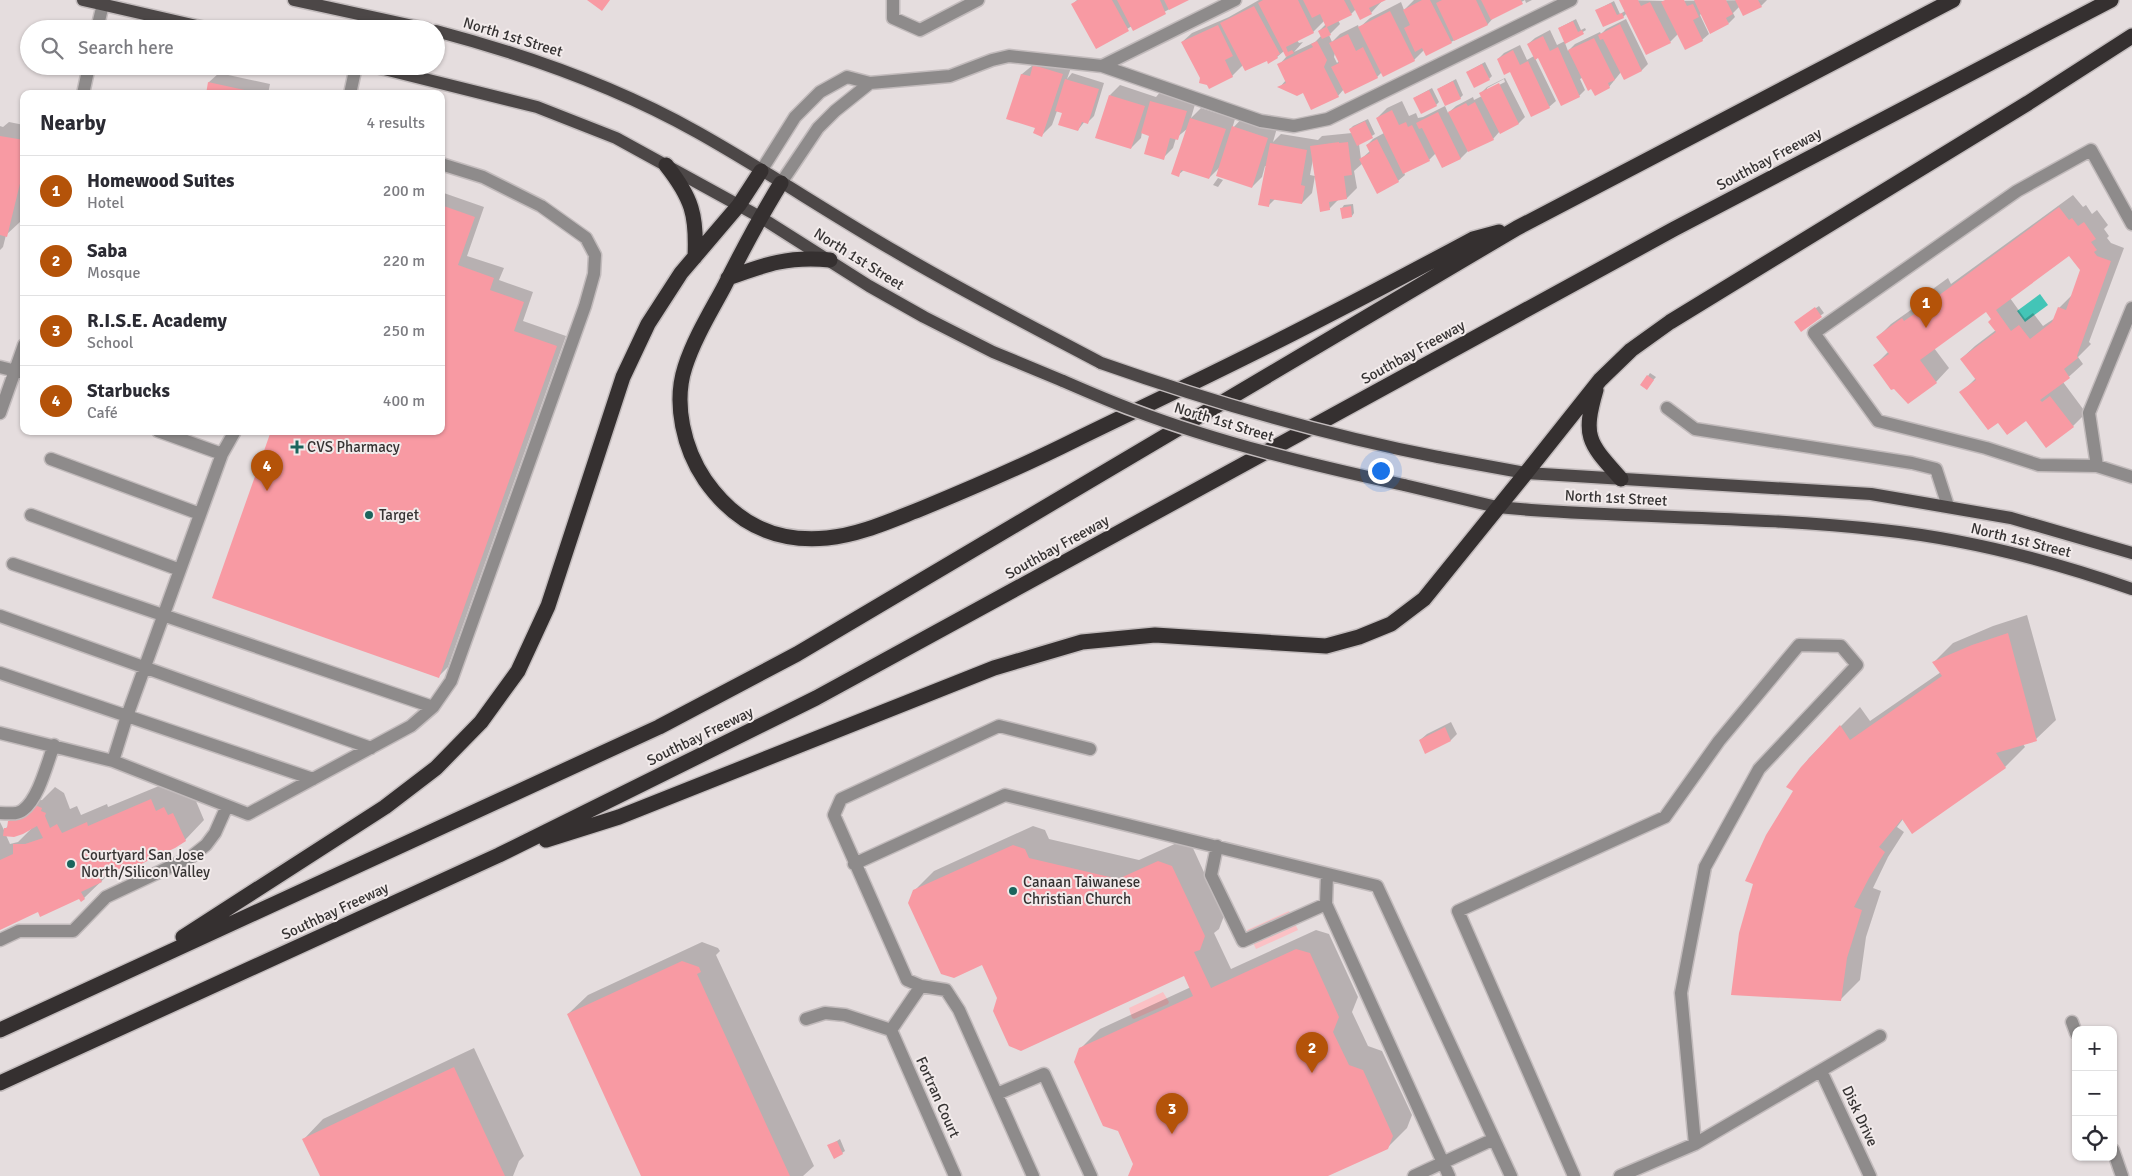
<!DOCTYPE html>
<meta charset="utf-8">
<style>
:root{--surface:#fff;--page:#f2f2f3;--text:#2b2b33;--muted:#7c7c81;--line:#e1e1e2;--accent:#b45309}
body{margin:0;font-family:Signika,sans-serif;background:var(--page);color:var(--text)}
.controls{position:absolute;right:15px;bottom:15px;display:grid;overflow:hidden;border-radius:10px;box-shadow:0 1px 4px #0004}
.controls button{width:45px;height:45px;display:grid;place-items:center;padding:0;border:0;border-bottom:1px solid var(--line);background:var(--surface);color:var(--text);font:25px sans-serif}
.you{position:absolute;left:1380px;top:470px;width:18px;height:18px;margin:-12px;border:4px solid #fff;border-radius:50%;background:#1a73e8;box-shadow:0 0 0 8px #1a73e833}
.badge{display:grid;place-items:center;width:32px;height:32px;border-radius:50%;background:var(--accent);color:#fff;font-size:16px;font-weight:700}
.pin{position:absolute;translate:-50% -41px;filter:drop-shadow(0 1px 2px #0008)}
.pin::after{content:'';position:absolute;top:26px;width:18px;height:15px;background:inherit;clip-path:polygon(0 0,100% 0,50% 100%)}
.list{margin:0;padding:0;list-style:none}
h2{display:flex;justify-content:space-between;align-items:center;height:65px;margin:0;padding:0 20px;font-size:21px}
h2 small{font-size:16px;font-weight:400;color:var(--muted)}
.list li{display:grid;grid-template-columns:32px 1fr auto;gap:15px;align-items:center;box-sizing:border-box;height:70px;padding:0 20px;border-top:1px solid var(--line)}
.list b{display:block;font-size:19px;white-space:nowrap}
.list p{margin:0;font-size:16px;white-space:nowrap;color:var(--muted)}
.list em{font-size:16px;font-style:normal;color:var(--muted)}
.icon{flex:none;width:28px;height:28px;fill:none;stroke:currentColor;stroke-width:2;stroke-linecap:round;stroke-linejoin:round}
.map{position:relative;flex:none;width:2132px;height:1176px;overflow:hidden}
.search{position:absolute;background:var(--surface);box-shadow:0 1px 4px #0004;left:20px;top:20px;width:425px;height:55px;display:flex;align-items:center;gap:12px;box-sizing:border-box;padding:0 18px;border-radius:28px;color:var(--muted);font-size:19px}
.panel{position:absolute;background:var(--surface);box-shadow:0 1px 4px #0004;left:20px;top:90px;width:425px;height:345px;border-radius:10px}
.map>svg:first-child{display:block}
</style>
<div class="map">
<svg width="2132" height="1176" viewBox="0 0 2132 1176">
<rect width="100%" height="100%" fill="#e5ddde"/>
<!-- green -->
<path fill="#fbc1c5" d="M1289,911l9,19 -42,19 -9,-19z
M1163,992l6,10 -1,2 -34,15 -2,-1 -3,-10z"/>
<!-- water -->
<path fill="#43c5b7" d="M2040,294l8,11 -23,17 -8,-11z"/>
<!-- shadow -->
<path fill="#0003" fill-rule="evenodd" d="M1077,0h109l-53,29 -1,-3 -35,21 -24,-43z
M1259,0h124l-12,13 -15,-4 -5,5 -13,6 2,4 -11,11 3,7 8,-8 18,-9 1,3 11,-10 31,-16 3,8 10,-10h118l-6,3 -1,-3 -31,17 -6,7 -37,18 -27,8 -10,10 -32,12 -5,5 -31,15 -2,-3 -6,7 -58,-9 6,-7 -7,-15 8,-9 -3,-5 -7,6 -34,8 -11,11 -23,11 -7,-9 -20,-36 10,-9 37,-16zM1324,21l2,3 -7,7 2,5 -6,6 -21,10 9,-10 -4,1 -2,-3 16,-8zM1335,53l4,8 -2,2 -3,-6z
M1620,0l44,1 103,-1 -6,6h-21l-7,7 2,4 -6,6 -27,-10 -2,2 9,19 -7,6 -24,-6 -8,8 -43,-29 -4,4 -26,-7 17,-9 6,13 5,-3z
M1576,19l5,11 4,-2 1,2 -21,13 3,8 7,-7 25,-12 1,2 5,-5 20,-10 22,45 -6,6 -18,9 -3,-7 -12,15 -27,-9 -2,1 5,11 -6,6 -40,-39 -4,1 21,43 -7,6 -51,-48 6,-6 16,-8 7,15 7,-4 -6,-12 7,-6 15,-8 7,15 8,-4 -6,-13z
M1044,56l28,9 -5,14 5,-6 32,10 -10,33 -6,6 -3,-1 -7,9 -14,-17 -7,-2 -5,14 -10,10 -6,-8 -28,-9 14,-44z
M1485,62l7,14 -3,3 -22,-7z
M219,73l51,11 -2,10h-61l2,-12z
M1505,78l20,39 -6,6 -19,8 -7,8 -25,12 -7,7 -18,9 -7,-14 -7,7 -25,12 1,3 -7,6 -35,-18 -9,8 3,17 -10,10 -8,1 -10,10 -16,-50 -3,16 5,1 -3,17 -10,10 -26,-5 -8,8 -1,-40h-2l-3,11 -10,10 -32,-20 -11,11 -25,-8 -6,5 9,-46 -11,9 -3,10 -10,10 -12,-23 -9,-3 -1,6 -10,10 -21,-53 10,-10 36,12 5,-6 35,10 -5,17 10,-10 34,11 -3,10 11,-12 34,11 -4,14 8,-8 37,6 4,-4 30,-3 -2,-4 3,-3 15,-7 7,15 -16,10 2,15 9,-8 -3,-6 6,-6 11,-6 -7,-15 10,-10 15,-7 7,15 7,-3 2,5 5,-1 22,-11 3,7 8,-7 17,-9 1,3 8,-4 -1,-3 6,-6zM1504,79l1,3 -18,9v-3z
M1456,79l7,16 -3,3 -22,-9z
M1432,88l7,14 -3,3 -22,-7z
M9,122l15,3v82l-4,15 -14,13 -3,12 -3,3v-124l3,1z
M1218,178l5,2 -5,7 -5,-2z
M441,192l43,15 -17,49 37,12 -5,12 34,12 -10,29 43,15 -118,331 -10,10z
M2073,195l10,12 3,-2 6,9 5,-4 11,15 -4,4 5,7 -2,2 4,5 13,5 -35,94 2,2 -13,13 5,7 -20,18 23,31 -13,13 -47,-7 -28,2 -37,-28 15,-15 -15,-19 14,-13 21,-16 -4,-11 -6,-9 -52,38 15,20 -13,14 -28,21 -33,-38 14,-14 -11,-14 13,-13 27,-19 12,-14 18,-13 3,6zM2070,254l11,16 -8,24 -14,14 -4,10 -12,8 -10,-13 -8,6 -15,-21z
M1353,204l1,9 -2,3 -10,-8 2,-3z
M1819,306l5,7 -23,17 -3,-10z
M1650,373l6,4 -7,8 -1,-9z
M2027,615l29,105 -20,19 -13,5 2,3 -20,20 -93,65 -9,-13 -6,8 7,5 -16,25 -15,31 8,3 -15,46 -6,43 -20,20 -46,-209 -6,-5 21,-28 51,-51 10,14 71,-49 -7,-10 19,-19 40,-17z
M1451,722l6,12 -6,6h-31l7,-6z
M171,781l5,12 8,-4 9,5 11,26 -19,20 -73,31 -28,27 -4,-1 -42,13 -38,18v-106l4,8 5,-5v-4l20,-20 13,-1 13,-13 9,6 6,16 7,-3 4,9 26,-11 1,3zM32,828l-14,14 -8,2 -4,-9z
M1033,826l12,4 4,9 90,21 40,-18 13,4 32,70 -5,13 -5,4 17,36 85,-39 13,4 29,63 -6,15 16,34 14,5 30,64 -5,13 -20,20 -62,28h-196l5,-13 -54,-114 20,-20 91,-42 -6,-12 -186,23 -16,-35 -69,-72 20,-20z
M702,942l16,6 2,3 -4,4 98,211 -11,10h-160l-75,-162 20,-19z
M474,1048l50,108 -5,5 -6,15h-192l-17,-37 19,-20z
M840,1139l5,12 -3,2 -13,-7z"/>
<!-- building -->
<path fill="#f89aa3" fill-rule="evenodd" d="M587,0h23l-8,11z
M1078,0h34l17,31 -33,18 -25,-45z
M1117,0h43l6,14 -33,17z
M1164,0h25l-20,10z
M1263,0h35l16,33 -28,14 2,5 4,-2 2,3 -8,4 -28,-54z
M1303,0h41l8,15 -25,12 4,8 -9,4 -4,-8 8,-4 -6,-13 -8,4z
M1350,0h36l-17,8 3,6 -12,6z
M1422,0h8l22,43 -26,13 -4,-8 -7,4 -11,-24 6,-3 -7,-15z
M1442,0h34l12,25 -34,16 -18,-38z
M1481,0h40l2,4 -32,16z
M1619,0h19l3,6 9,-4 21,41 -25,12z
M1665,0h19l3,6 6,-2 6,13 -6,3 10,21 -18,9 -24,-48z
M1694,0h32l7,14 -7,4 3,6 -19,10z
M1735,0h23l4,7 -19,9z
M1611,3l6,12 5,-2 2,5 -21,9 -8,-17z
M1254,6l26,48 -3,2 1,2 -10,6 -1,-3 -22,10 -25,-48z
M1390,11l25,50 -32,16 -25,-50z
M1573,21l5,11 4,-2 2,4 -19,10 -7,-16z
M1620,24l22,47 -18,9 -21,-41 -3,1 -2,-5z
M1218,25l15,31 -8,4 8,17 -24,12 -2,-4 -8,-2 1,-5 -19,-36z
M1348,34l8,17 7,-4 15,31 -33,16 -14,-27 8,-4 -10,-20z
M1543,36l7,15 8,-4 22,50 -19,9 -23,-48 -3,2 -8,-16z
M1594,38l21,42 -7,3 2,5 -15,8 -4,-7 -3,2 -20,-41z
M1317,41l10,19 -3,7 15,30 -28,13 -8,-17 -6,3 -20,-9 9,-4 -9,-19 36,-17 -2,-3z
M1513,50l7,15 8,-4 22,47 -19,9 -21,-45 -6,3 -7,-16z
M1482,64l8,16 -16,8 -8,-16z
M1033,65l30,9 -21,63 -9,-4 2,-5 -29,-9 15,-45 9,2z
M1065,79l34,10 -11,35 -6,-2 -4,9 -20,-6 4,-12 -7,-2z
M1453,81l8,18 -16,7 -8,-17z
M208,82l50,11v1h-52z
M1499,83l20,41 -19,10 -21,-41z
M1429,90l8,16 -16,8 -8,-16z
M1109,95l36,11 -14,43 -36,-11z
M1150,101l37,10 -9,29 -8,-2 -6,22 -20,-6 5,-18 -8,-3z
M1475,102l19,38 -26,12 -20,-40 18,-9 2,3z
M1392,110l7,15 7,-3 2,5 4,-2 18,36 -27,13 -27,-56z
M1438,112l23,47 -19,9 -20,-40 -3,1 -3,-6z
M1190,118l36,11 -17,50 -28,-9 -2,7 -8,-3z
M1365,121l8,17 -16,8 -8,-17z
M1232,126l36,12 -16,50 -36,-12z
M0,136l24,4v27l-17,70 -7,-2z
M1377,139l22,43 -22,12 -18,-35 11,-6 -4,-8z
M1339,142v1l9,-1 4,33 -8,1 3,23 -18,3 1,8 -10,2 -10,-66z
M1270,143l37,7 -6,35 4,1 -3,18 -32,-5 -1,8 -11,-2z
M441,205l34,12 -17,48 36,13 -4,12 34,12 -10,29 43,15 -118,332 -227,-80 59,-167h170z
M1351,206l1,11 -10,2 -2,-11z
M2059,207l10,13 3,-2 6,8 6,-4 12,17 -5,3 6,8 -3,2 3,4 14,5 -34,95 1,2 -14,11 6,9 -30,22 2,2 8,-6 24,31 -28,21 -20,-27 -19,14 -9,-12 -10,7 -29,-38 17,-12 -16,-21 36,-27 -8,-10 3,-3 -5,-7 -66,48 17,23 -29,21 -14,-15 -3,1 -18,-25 16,-11 -13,-17 26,-19 2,3 16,-11 -4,-6 18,-13 4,5zM2069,256l11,14 -14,40 -8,-3 -6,15 -22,17 -11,-14 -8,6 -15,-21z
M1815,307l7,10 -21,15 -7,-10z
M1647,375l7,5 -7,10 -7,-5z
M2008,633l29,108 -41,12 10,15 -94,66 -10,-15 -23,28 6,5 -16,26 -15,29 8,3 -15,48 -6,43 -110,-6 8,-62 14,-49 -8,-3 21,-46 27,-44 -7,-4 15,-20 39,-42 10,15 92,-64 -10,-14 40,-17z
M1445,727l6,14 -26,13 -6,-14z
M151,799l5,12 8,-4 4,8 5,-2 13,28 -11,7 -51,24 -3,-4 -21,10 2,4 -21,10 4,7 -4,3 -2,-3 -39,18 -2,-5 -38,18v-70l13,-6v-10h12l18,-6 -6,-12 -14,8 -9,3 -11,-1 1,-8h3l1,-7 13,-2 14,-14 7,3 -1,3 5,2 -1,3 5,12 7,-4 5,9 25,-11 1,4z
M1013,845l12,4 4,9 89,21 40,-18 14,5 33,70 -5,14 -6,2 17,36 85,-39 14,4 29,64 -6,15 16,33 14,5 30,66 -5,13 -60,27h-200l5,-12 -15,-33 -15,-5 -29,-64 5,-14 114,-52 -9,-20 -163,75 -12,-5 -16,-35 4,-13 -15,-33 -28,13 -13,-4 -33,-71 5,-13z
M682,961l17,6 2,5 -4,2 93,202h-149l-74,-162z
M454,1067l51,109h-185l-18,-37z
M837,1141l6,13 -9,5 -7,-14z"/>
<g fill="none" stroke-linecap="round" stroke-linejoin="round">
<defs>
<path id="minor" d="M893,0v18l27,12 58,-30
M97,29l7,-29
M1102,66l133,-66
M83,94l6,-28
M350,94l6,-28
M761,171l34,-54 25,-25 27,-15 23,6 80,-7 42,-16 17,-4 93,10 159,55 33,5 34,-7 243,-119
M781,183l37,-55 17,-17 35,-28
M2132,224l-41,-74 -74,41 -203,142 64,88 108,27 53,17 58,1 35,11
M0,367l24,6
M1667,408l28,21 217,34 24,6 12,37
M0,413l24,-68
M158,431l64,23
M51,459l149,55
M2097,466l-8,-53 43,-105
M31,515l149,55
M13,564l420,143
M0,616l371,132
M0,673l313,106
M0,733l113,28 135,53 163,-88 22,-19 18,-26 134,-375 9,-32 1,-19 -9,-17 -45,-32 -58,-29 -42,-13
M113,761l14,-45 95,-262 13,-23
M0,813c8,0 17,2 23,-3 16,-12 24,-47 31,-65
M1217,846l-6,29 32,66 83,-37
M854,864l151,-69 372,91 134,290
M1327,874l-1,30 123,272
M0,940l19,-9h54l33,-34 85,-40 15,-12 9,-12 12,-27
M806,1019l19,-6 20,2 46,15
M2072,1022l4,11
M891,1030l64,146
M891,1030l30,-44
M1821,1071l49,105
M997,1094l47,-20 47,102
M2113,1150l9,26
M1033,1176l-74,-166 -13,-20 -25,-4 -14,-6 -73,-165 7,-16 158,-73 91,23
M1414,1176l80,-37
M1574,1176l-116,-265 207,-94 54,-76 80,-96 42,1 16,19 -98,104 -54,98 -24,126 14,151
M1620,1176l75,-32 185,-108"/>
<path id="major" d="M83,0l127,29
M294,0l133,29
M436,31c91,24 179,55 261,101 68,38 133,82 201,121 66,39 135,74 203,110
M372,66l165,41 79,31 144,79 109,69 55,31 69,35 70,29
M1438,457l88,16 345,21 140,24 121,35
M1404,485l93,22 34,3c117,8 235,7 351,20 85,9 170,31 250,59"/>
<path id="highway" d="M666,165c26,33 31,50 29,92
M781,183c-21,34 -39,68 -57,104 -14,26 -30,52 -39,80 -12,37 -1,82 20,113 30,43 69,63 122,58 33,-3 65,-18 96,-30 51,-21 102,-43 152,-68 80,-39 161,-77 240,-118 53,-27 106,-55 158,-83l26,-7
M728,278c38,-14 61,-22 102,-18
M1596,390c-14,48 -7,53 25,89
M546,840l73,-23 375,-149 88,-26 73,-7 171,11 33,-9 32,-13 33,-25 102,-126 74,-93 31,-30 39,-28 358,-219 104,-67
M183,937l202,-130 51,-39 45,-46 37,-51 30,-65 75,-229 25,-53 33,-51 58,-68 22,-34
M0,1030l659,-303 138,-73 720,-426 436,-228
M0,1083l499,-228 317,-157 858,-469 437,-229"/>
</defs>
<!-- minor casing -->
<use href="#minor" stroke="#c2bbbc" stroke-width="15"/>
<!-- major casing -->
<use href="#major" stroke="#c2bbbc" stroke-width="15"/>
<!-- highway casing -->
<use href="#highway" stroke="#c2bbbc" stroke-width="18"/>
<!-- minor -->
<use href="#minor" stroke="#8e8b8b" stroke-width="12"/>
<!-- major -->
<use href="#major" stroke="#4c4747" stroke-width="12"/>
<!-- highway -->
<use href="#highway" stroke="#353030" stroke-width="15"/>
<defs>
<path id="major-bridge" d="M1101,363c111,39 222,72 337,94
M1063,381c23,10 46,20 70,29 87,33 179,55 271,75"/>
</defs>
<!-- major-bridge casing -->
<use href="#major-bridge" stroke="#c2bbbc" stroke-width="15" stroke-linecap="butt"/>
<!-- major-bridge -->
<use href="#major-bridge" stroke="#4c4747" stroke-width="12"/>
</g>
<!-- markers -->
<g fill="#1a655d" stroke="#f2ebeb" stroke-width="2">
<path d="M294.5 439.5h5v5h5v5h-5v5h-5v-5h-5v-5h5z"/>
<circle cx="369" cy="515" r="5"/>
<circle cx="71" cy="864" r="5"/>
<circle cx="1013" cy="891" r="5"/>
</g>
<g text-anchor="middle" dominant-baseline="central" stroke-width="4" stroke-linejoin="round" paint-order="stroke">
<!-- street labels -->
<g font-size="15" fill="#363333" stroke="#f2ebeb">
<text transform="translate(513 37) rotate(17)">North 1st Street</text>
<text transform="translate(1769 159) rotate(-28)">Southbay Freeway</text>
<text transform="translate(859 259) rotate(32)">North 1st Street</text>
<text transform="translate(1413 352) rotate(-29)">Southbay Freeway</text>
<text transform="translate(1224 422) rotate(17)">North 1st Street</text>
<text transform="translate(1616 498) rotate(3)">North 1st Street</text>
<text transform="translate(2021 540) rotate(14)">North 1st Street</text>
<text transform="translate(1057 547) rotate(-29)">Southbay Freeway</text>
<text transform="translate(700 736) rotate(-26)">Southbay Freeway</text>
<text transform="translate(335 911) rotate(-25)">Southbay Freeway</text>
<text transform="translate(938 1097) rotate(66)">Fortran Court</text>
<text transform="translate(1860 1116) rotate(65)">Disk Drive</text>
</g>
<!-- poi labels -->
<g font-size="15" fill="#363333" stroke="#f2ebeb" text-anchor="start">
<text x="307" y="447">CVS Pharmacy</text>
<text x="379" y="515">Target</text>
<text x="81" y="855">Courtyard San Jose<tspan x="81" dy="17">North/Silicon Valley</tspan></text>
<text x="1023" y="882">Canaan Taiwanese<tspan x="1023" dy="17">Christian Church</tspan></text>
</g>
</g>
</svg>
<div class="controls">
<button>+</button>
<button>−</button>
<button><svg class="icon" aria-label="locate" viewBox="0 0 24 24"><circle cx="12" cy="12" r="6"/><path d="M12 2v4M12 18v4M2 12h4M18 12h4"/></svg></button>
</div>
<div class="you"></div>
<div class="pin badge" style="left:1926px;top:328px">1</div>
<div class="pin badge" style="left:1312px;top:1073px">2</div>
<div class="pin badge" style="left:1172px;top:1134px">3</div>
<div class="pin badge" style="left:267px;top:491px">4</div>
<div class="search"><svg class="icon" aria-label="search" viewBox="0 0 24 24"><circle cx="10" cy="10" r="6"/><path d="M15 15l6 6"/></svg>Search here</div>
<section class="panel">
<h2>Nearby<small>4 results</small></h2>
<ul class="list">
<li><span class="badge">1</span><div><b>Homewood Suites</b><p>Hotel</p></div><em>200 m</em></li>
<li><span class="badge">2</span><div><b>Saba</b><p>Mosque</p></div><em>220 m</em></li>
<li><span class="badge">3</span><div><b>R.I.S.E. Academy</b><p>School</p></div><em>250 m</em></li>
<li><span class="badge">4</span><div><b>Starbucks</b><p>Café</p></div><em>400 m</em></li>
</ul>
</section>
</div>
